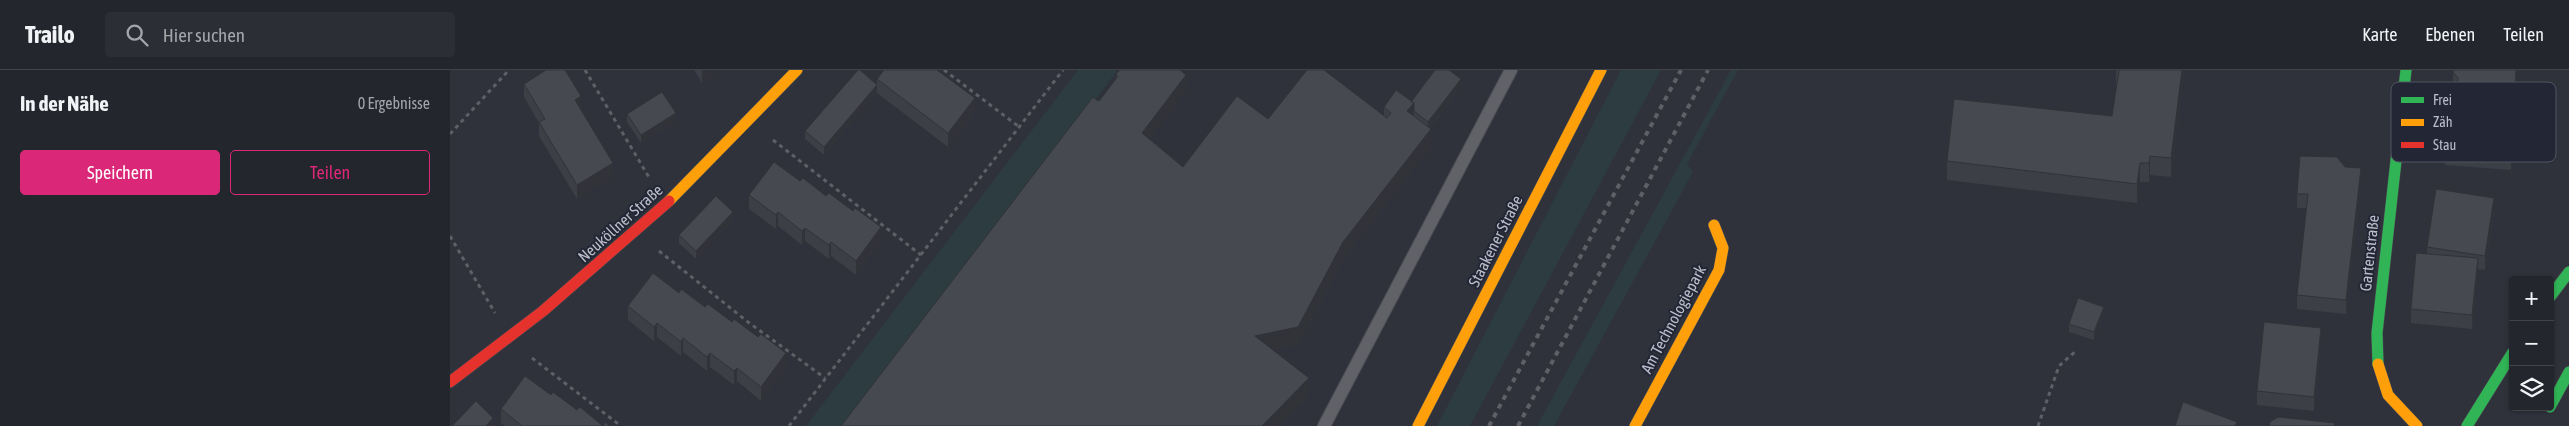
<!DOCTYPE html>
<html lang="de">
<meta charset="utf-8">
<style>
:root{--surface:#23262c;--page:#2b2e34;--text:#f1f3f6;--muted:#a3a5a9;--line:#404348;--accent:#db2777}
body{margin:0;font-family:"Asap Condensed",sans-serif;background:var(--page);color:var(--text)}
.controls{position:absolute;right:15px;bottom:15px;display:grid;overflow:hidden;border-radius:5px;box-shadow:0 1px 4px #0004}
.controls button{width:45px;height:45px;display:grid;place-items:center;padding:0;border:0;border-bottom:1px solid var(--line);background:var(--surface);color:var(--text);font:25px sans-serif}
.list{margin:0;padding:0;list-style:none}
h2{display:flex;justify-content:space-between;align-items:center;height:65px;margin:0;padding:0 20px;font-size:21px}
h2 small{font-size:16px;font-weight:400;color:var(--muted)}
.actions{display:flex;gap:10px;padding:15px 20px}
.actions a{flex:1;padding:11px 0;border:1px solid var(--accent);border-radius:5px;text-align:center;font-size:18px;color:var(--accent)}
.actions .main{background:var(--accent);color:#fff}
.icon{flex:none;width:28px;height:28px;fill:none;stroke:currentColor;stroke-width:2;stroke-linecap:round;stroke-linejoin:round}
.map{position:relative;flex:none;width:2119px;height:356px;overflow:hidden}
header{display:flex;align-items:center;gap:30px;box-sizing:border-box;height:70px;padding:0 25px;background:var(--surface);border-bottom:1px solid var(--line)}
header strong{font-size:24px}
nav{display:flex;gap:28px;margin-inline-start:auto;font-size:18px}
.search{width:350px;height:45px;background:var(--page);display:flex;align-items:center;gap:12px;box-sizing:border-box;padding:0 18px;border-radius:5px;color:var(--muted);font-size:19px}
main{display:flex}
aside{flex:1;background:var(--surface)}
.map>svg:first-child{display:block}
</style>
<header>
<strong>Trailo</strong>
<div class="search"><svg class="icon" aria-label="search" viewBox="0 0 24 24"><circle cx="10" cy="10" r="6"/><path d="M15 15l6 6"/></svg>Hier suchen</div>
<nav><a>Karte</a><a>Ebenen</a><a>Teilen</a></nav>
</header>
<main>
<aside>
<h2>In der Nähe<small>0 Ergebnisse</small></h2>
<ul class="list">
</ul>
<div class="actions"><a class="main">Speichern</a><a>Teilen</a></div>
</aside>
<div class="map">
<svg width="2119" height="356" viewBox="0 0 2119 356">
<rect width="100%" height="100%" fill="#2f323b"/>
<!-- green -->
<path fill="#2d3c41" d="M628,0h40l-273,356h-39z
M1171,0h40l-191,356h-33z
M1281,0h7l-51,94 6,8 -139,254h-17z"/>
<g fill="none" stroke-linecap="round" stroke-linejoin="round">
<defs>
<path id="lane" d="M874,356l187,-356"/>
<path id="fast" d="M2100,227l19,-25
M1928,294l-1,-31 29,-263
M2100,337l19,-35
M2017,356l46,-74"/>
<path id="slow" d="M219,131l128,-131
M1928,294l10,31 29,31
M968,356l183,-356
M1185,356l84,-156 4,-22 -9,-23"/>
<path id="jam" d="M0,312l93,-71 126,-110"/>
</defs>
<!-- lane casing -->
<use href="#lane" stroke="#4b4d53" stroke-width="14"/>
<!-- fast casing -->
<use href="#fast" stroke="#4b4d53" stroke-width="12"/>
<!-- slow casing -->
<use href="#slow" stroke="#4b4d53" stroke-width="12"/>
<!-- jam casing -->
<use href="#jam" stroke="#4b4d53" stroke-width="12"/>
<!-- path -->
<path stroke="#5d6066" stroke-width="3" stroke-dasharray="4 4" stroke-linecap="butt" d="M135,0l65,109
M494,0l74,56
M0,64l59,-64
M323,70l148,115
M0,166l45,77
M209,181l89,71 77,56
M82,288l89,68
M339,356l274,-356
M1588,356l21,-60 18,-16"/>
<!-- lane -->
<use href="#lane" stroke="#606268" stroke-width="12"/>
<!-- fast -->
<use href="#fast" stroke="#30b455" stroke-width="11"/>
<!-- slow -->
<use href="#slow" stroke="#ff9f0a" stroke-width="11"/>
<!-- jam -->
<use href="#jam" stroke="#e5322d" stroke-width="11"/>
<!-- rail -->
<path stroke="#5e6066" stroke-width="4" stroke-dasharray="5 5" stroke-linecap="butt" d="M1039,356l192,-356
M1068,356l190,-356"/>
</g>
<!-- wall -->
<path fill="#3c3f45" d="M244,0h26l-18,13z
M1666,0h68l-13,107 -21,-2 -1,7h-9l-3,21 -190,-23v-19l165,-45 5,-32h-1z
M2003,0h64l-3,46 -9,1 -2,21 11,15 -3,17 -66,-5v-14l9,-22 3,-39 -4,-5z
M666,4l70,18 -36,47 33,28 85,-48 116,-3v-9l27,-5 50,-15 -31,41 1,19 -88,112 -45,86 -25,5 36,45 -30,31 -181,-325 2,-1 16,-21z
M427,9l98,33 -27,35 -71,-54 -53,62 -19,-16v-8l72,-46z
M74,14l57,26 32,67 -36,22 -38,-63v-13l-15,-26z
M177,44l49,7 -35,22 -14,-21z
M1895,97l16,15 -15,132 -49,-5v-14l10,-87h-10v-14z
M299,125l132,46 -25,34 -25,-19 -2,3 -24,-18 -3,4 -24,-19 -2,3 -27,-20z
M2044,142l-9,58 -7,-1 -6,60 -61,-6v-14l16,-55v-7z
M283,150l-37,39 -17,-16v-8z
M229,223l107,74 -25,34 -24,-20 -3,4 -24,-18 -3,4 -24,-19 -2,4 -24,-19 -3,4 -26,-21v-14z
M1654,245l-10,25 -25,-8v-8z
M1871,272l-7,69 -57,-6v-14z
M101,325l52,31h7h-105l-4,-3v-14z"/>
<!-- shaded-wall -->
<path fill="#313338" d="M252,0h18l-18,13z
M1732,0h2l-13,107v-19z
M2066,0h1l-3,46v-14z
M736,5v17l-44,58v-17z
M1011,9v8l-33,43v-8z
M427,15v8l-53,62v-8z
M131,26v14l-6,-10z
M525,28v14l-27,35v-14z
M964,33v18l-7,-10z
M2055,33v14l-3,35v-14z
M226,43v8l-35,22v-8z
M981,59v18l-88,112 -45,86 -43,9v-18l88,-94z
M2064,69v14l-3,17v-13z
M1700,86v19l-1,7v-19z
M163,93v14l-36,22v-14z
M1690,93v19l-3,21v-19z
M1911,98v14l-15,132v-14z
M2044,128v14l-9,58v-14z
M283,142v8l-37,39v-8z
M328,142v14l-2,3v-14z
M431,157v14l-25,34v-14z
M355,158v13l-3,4v-14z
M381,172v14l-2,3v-14z
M2028,188v14l-6,57v-14z
M1654,237v8l-10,25v-8z
M207,253v14l-3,4v-14z
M1871,258v14l-7,69v-14z
M233,268v14l-2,4v-14z
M260,283v14l-3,4v-14z
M336,283v14l-25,34v-14z
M287,298v13l-3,4v-14z
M859,308v17l-30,31h-17z
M43,348v8h-7z"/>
<!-- building -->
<path fill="#464950" stroke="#313338" d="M96,0h19l16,26 -6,4 38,63 -36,22 -38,-63 6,-3 -21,-35z
M408,0h2l17,15 -53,62 -19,-16z
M434,0h53l38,28 -27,35 -71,-54z
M670,0h60l6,5 -44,58 41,34 54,-71 31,23 39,-49h17l63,48 4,-5 -7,-6 12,-17 18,13 -7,8 24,18 -88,113 -45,85 -43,9 54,42 -47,48h-421l252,-329 5,4 2,-1 18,-24 -2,-2z
M985,0h14l12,9 -33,43 -14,-11v-8l-3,-1z
M1669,0h63l-11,88 -21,-2 -1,7h-9l-3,21 -190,-23 7,-62 158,17z
M2003,0h63l-2,32 -9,1 -3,35 12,1 -3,18 -66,-6 3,-23 6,1 4,-51 -5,-6z
M212,22l14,21 -35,22 -14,-21z
M1850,86l37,1 8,10 16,1 -15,132 -49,-5 11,-101h-11z
M324,92l26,19 3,-3 23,18 3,-3 24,18 2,-3 26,19 -25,34 -25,-19 -2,3 -24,-17 -3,3 -24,-19 -2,3 -27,-20z
M1986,119l58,9 -9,58 -58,-9z
M266,126l17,16 -37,39 -17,-16z
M1966,183l62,5 -6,57 -61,-6z
M203,203l26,20 2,-4 24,18 3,-3 24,18 2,-3 24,18 3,-3 25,19 -25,34 -24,-19 -3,3 -24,-18 -3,4 -24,-19 -2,4 -24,-19 -3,4 -26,-21z
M1628,228l26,9 -10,25 -25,-8z
M1814,252l57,6 -7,69 -57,-6z
M75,306l26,19 2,-3 24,18 3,-3 23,19 2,-4 5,4h-88l-21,-17z
M26,331l17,17 -7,8h-34z
M1733,332l54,20 -2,4h-60z
M1828,347l57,6 -1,3h-65l1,-4z"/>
<g text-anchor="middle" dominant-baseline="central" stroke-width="4" stroke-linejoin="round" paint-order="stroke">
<!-- street labels -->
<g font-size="16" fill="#bbbeca" stroke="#232735">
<text transform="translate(170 153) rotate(-42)">Neuköllner Straße</text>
<text transform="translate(1045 171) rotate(-63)">Staakener Straße</text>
<text transform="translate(1919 183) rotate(-84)">Gartenstraße</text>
<text transform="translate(1223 249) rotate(-62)">Am Technologiepark</text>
</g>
</g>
<!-- legend -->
<rect x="1941" y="12" width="165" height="80" rx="8" fill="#232735" stroke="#515462" stroke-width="1"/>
<rect x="1951" y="27" width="23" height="6" fill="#30b455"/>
<rect x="1951" y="49" width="23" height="7" fill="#ff9f0a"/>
<rect x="1951" y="72" width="23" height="6" fill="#e5322d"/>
<g font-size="14" fill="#bbbeca">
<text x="1983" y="35">Frei</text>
<text x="1983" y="57">Zäh</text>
<text x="1983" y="80">Stau</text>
</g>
</svg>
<div class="controls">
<button>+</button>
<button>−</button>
<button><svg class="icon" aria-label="layers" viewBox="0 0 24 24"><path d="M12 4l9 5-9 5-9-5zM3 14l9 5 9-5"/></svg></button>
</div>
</div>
</main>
